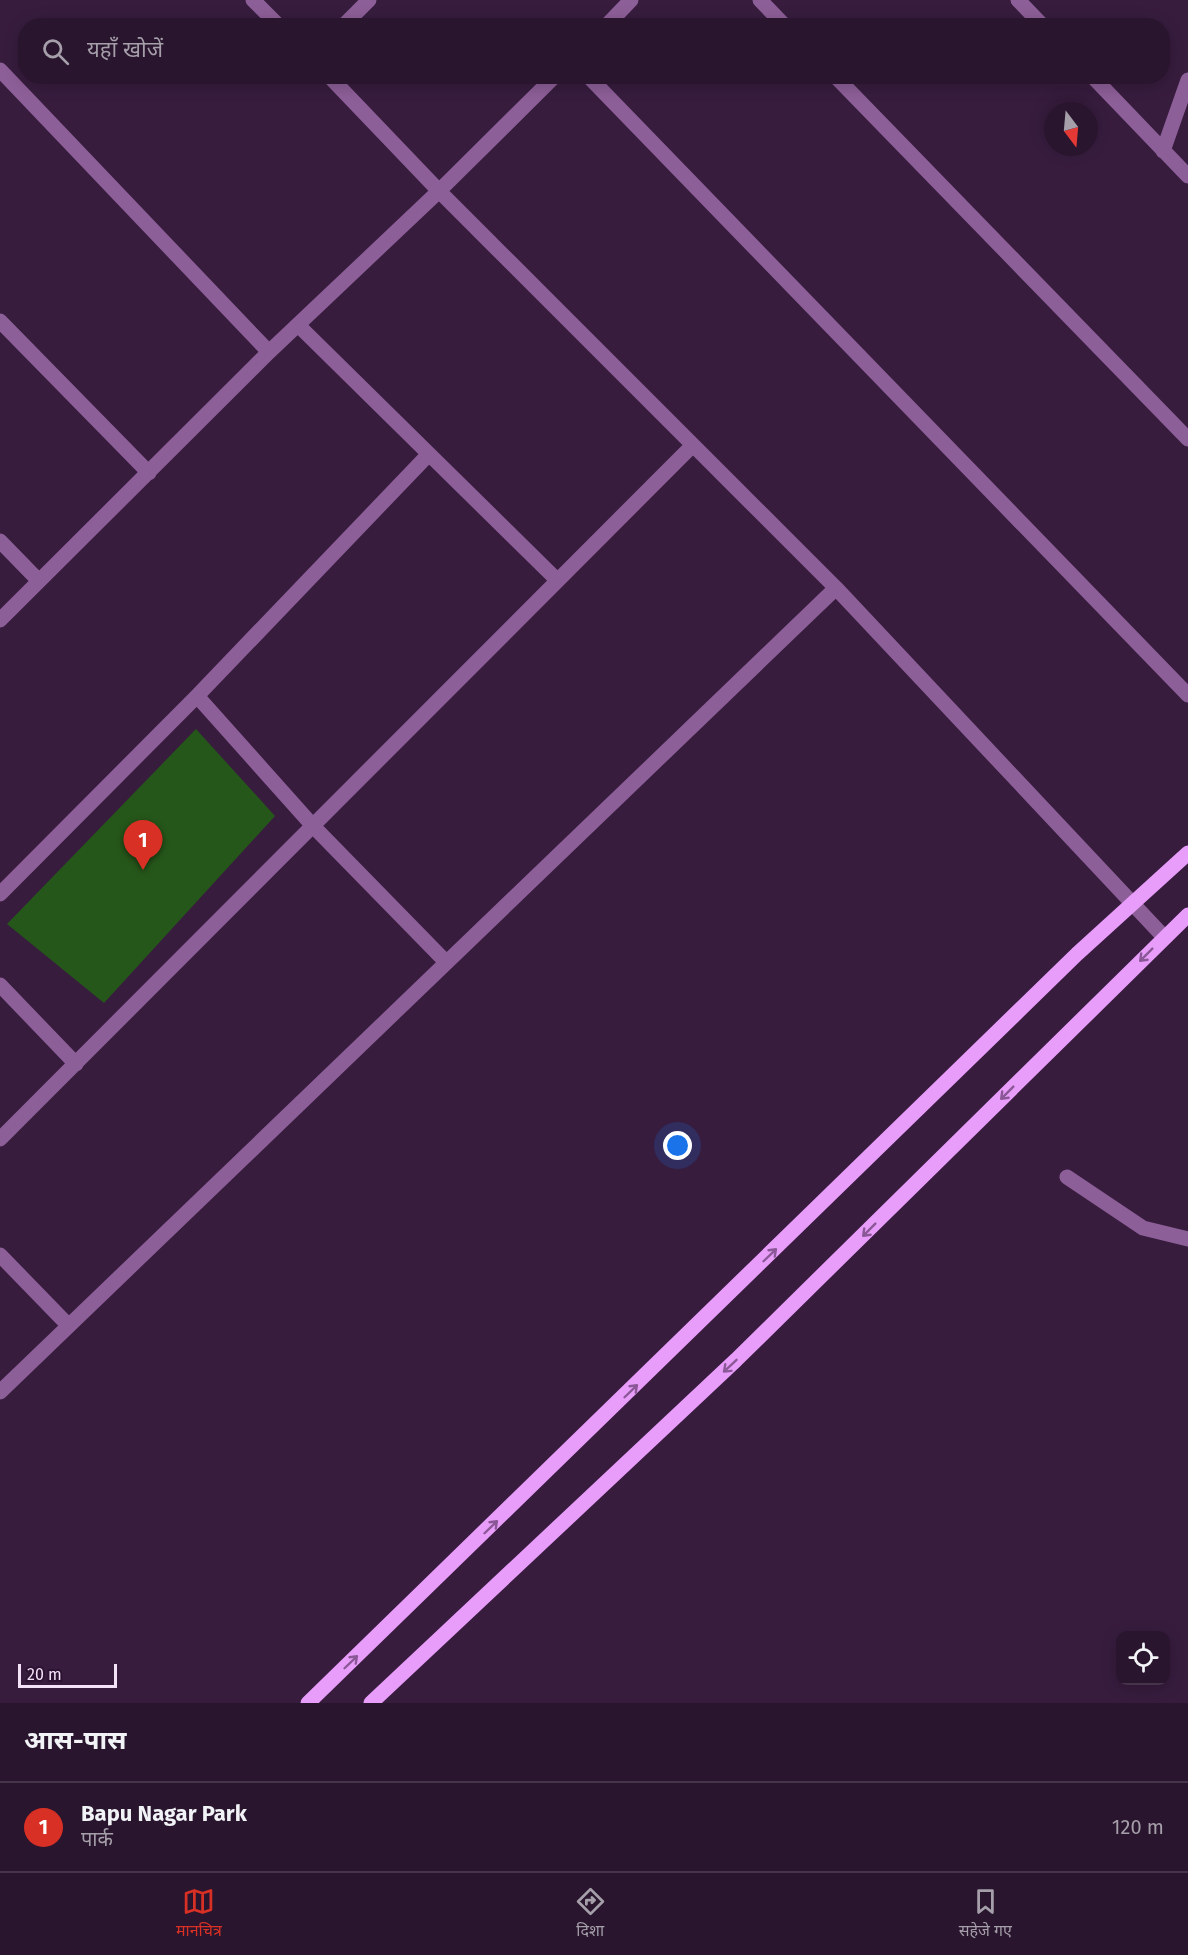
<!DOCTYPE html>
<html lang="hi">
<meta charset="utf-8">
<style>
:root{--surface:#29152e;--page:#311e36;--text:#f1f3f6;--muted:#a59faa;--line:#45344a;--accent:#d93025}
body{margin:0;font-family:"Fira Sans","Noto Sans Devanagari",sans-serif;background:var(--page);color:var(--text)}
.controls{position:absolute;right:18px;bottom:18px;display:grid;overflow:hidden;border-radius:12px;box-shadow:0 3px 15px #0003}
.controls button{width:54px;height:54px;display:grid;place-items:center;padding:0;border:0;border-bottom:2px solid var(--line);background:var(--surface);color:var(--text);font:30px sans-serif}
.compass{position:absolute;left:1044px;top:102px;width:54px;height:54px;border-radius:50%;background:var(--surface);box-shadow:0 3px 15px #0003;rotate:164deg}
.scale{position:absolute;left:18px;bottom:15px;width:99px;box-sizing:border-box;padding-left:6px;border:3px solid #f4e2f8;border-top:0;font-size:16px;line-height:21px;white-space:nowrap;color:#f4e2f8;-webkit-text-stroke:4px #2d1233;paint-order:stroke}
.you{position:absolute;left:678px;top:1146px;width:21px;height:21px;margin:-15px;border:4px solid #fff;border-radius:50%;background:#1a73e8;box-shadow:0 0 0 9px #1a73e833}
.badge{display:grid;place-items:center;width:39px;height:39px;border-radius:50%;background:var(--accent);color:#fff;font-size:20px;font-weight:700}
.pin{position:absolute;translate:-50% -50px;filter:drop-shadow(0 2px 3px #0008)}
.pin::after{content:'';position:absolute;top:32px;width:21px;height:18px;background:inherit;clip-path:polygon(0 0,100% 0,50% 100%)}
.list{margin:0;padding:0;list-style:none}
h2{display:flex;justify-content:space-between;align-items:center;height:78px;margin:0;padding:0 24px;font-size:26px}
h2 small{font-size:20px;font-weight:400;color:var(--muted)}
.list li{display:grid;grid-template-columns:39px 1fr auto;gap:18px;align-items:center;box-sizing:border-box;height:90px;padding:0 24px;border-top:2px solid var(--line)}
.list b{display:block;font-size:22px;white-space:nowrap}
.list p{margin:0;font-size:20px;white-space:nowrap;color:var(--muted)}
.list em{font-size:20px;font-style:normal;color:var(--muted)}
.icon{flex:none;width:33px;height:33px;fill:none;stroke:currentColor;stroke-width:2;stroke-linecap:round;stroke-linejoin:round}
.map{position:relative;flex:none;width:1188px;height:1703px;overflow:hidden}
.search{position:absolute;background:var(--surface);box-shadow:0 3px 15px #0003;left:18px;right:18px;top:18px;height:66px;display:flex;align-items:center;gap:15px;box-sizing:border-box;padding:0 21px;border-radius:24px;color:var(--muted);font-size:22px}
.sheet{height:168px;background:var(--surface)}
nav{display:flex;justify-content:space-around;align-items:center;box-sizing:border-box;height:84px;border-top:2px solid var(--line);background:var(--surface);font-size:16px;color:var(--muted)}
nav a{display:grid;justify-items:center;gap:3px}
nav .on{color:var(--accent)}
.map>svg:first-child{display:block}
</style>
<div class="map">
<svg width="1188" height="1703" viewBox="0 0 1188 1703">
<rect width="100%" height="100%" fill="#371c3e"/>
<!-- green -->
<path fill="#26571a" d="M196,729l79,87 -171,187 -97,-79z"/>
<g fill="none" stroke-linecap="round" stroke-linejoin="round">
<!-- minor -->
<path stroke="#8d5f98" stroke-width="15" d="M253,0l26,26
M760,0l25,26
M1018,0l25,26
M343,26l26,-26
M606,26l25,-26
M0,70l269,282
M329,76l110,115 397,397 328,349
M588,76l600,619
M835,76l353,363
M1092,76l96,100
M1163,151l25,-71
M0,321l149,152
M298,325l259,255
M0,541l39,40
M0,620l269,-268 170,-161 116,-115
M197,696l116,130 133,136
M0,894l197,-198 232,-242
M0,985l76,79
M0,1139l693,-694
M1067,1177l76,51 45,11
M0,1255l68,70
M0,1392l836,-804"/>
<!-- major -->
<path stroke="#e99dfb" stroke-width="15" d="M308,1703l769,-749 111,-101
M371,1703l365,-343 452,-445"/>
</g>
<!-- one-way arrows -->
<defs><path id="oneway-shaft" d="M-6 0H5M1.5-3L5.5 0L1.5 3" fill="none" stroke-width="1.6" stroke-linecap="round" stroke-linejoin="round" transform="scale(1.5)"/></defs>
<g stroke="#8b5897">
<use href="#oneway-shaft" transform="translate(1146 955) rotate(135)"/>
<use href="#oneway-shaft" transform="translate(1007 1093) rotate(135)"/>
<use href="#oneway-shaft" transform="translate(869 1230) rotate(135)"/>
<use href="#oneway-shaft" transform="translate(770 1255) rotate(-44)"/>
<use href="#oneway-shaft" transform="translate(730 1366) rotate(137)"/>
<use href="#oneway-shaft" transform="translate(631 1391) rotate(-44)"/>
<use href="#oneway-shaft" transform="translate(491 1527) rotate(-44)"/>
<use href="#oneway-shaft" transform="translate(351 1662) rotate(-44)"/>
</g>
</svg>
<div class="controls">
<button><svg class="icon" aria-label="locate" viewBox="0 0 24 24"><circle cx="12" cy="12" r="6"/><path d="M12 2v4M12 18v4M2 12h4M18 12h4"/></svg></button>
</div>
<svg class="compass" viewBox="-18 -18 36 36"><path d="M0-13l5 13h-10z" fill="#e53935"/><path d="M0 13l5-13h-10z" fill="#a59faa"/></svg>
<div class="scale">20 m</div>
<div class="you"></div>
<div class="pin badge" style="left:143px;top:870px">1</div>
<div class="search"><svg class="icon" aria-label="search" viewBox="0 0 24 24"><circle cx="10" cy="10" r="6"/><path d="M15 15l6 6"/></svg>यहाँ खोजें</div>
</div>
<section class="sheet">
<h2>आस-पास<small></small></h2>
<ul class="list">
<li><span class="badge">1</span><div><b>Bapu Nagar Park</b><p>पार्क</p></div><em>120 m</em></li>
</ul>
</section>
<nav>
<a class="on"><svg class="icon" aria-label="map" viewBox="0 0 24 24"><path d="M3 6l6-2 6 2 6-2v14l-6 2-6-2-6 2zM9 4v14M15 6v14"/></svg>मानचित्र</a>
<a><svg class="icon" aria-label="directions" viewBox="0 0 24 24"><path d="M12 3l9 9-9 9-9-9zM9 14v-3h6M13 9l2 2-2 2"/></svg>दिशा</a>
<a><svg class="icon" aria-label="saved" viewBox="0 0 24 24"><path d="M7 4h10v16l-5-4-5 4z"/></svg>सहेजे गए</a>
</nav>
